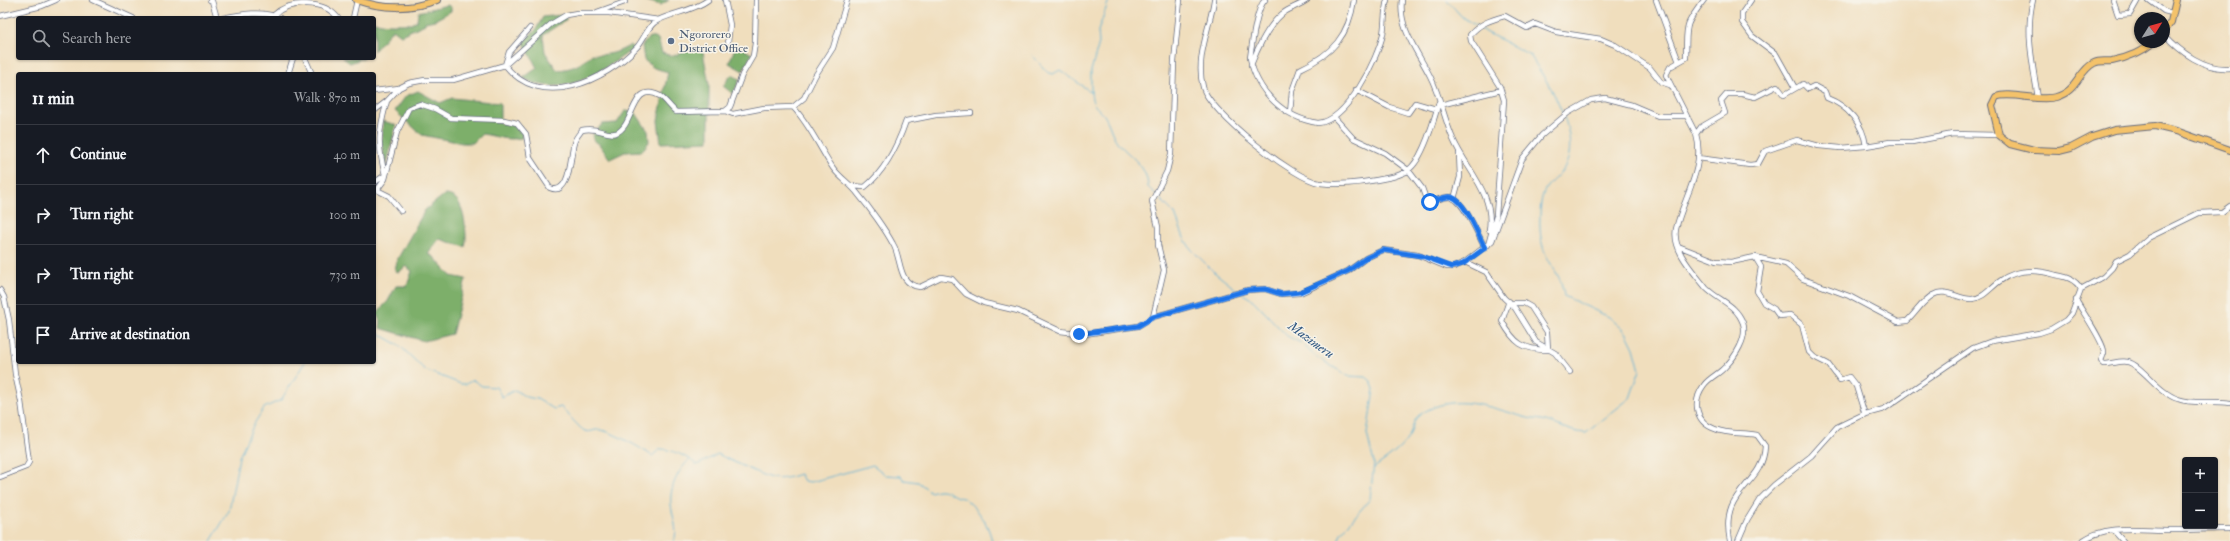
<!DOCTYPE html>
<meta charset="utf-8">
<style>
:root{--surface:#171b24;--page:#20242c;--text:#f1f3f6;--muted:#9ea1a6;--line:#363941}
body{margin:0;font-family:"IM FELL Double Pica",serif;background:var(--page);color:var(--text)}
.controls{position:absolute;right:12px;bottom:12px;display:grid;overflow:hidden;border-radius:4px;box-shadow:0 1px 3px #0004}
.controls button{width:36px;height:36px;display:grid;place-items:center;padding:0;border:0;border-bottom:1px solid var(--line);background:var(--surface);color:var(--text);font:20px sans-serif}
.compass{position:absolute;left:2134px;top:12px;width:36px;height:36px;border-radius:50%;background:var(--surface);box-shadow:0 1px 3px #0004;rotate:53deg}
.stop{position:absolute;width:12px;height:12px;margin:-9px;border:3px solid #1a73e8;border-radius:50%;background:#fff}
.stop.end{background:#1a73e8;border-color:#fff;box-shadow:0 1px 4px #0008}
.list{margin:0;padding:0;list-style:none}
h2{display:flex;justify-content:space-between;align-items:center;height:52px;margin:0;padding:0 16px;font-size:17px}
h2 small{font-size:13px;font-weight:400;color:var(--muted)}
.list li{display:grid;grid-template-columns:26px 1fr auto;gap:12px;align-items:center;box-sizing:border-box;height:60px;padding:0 16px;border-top:1px solid var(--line)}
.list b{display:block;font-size:15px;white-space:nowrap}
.list em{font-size:13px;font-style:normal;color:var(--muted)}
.icon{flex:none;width:22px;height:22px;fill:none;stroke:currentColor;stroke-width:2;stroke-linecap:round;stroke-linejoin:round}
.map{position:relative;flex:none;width:2230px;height:541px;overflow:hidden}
.search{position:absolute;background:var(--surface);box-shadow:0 1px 3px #0004;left:16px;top:16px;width:360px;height:44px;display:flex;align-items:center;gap:10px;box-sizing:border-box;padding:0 14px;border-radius:4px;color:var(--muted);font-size:15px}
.panel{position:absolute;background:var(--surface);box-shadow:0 1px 3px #0004;left:16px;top:72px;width:360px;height:292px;border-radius:4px}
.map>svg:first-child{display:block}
</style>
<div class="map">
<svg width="2230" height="541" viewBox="0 0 2230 541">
<rect width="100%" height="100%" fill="#f7f3e8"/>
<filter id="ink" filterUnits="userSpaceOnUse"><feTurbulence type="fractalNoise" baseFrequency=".025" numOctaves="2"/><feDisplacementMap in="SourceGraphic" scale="8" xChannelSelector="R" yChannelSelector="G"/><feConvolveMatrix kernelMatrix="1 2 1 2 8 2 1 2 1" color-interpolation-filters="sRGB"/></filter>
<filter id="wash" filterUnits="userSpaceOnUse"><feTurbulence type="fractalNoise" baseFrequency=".012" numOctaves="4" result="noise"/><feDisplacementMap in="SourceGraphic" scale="16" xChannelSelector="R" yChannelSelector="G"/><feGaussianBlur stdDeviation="0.9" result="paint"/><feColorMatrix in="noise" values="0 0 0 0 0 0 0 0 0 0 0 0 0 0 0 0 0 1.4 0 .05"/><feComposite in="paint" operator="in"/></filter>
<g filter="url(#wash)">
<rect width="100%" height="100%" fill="#f0debd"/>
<!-- forest -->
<path fill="#7daf6a" stroke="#4c6f64" d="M642,0h27l-8,5z
M447,5l4,2v4l-16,9 -10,2v2l-24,11 -8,-6 -19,22v-30c15,5 23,2 37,3l6,-4 1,-8z
M560,15l7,4 -24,16 2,17 12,18c15,-1 24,-5 35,-16 16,2 25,-1 39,-9l2,4c-32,23 -70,51 -110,29l14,-10 -14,-27 12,-10 8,-14z
M649,37l9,2 4,14 10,3 30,-9 7,37v57l-48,2 -3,-22 10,-49 -14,-4 -10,-8 -2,-14z
M736,45l16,9 -9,17 -14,-8z
M343,58h21l-14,5z
M731,75l9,4 -7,15 -10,-8z
M418,91l22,12 12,-5 48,5v20l16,3 6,7v5c-19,3 -24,-2 -40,-4l-9,9h-11l-40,-8 -27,-24 11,-15z
M625,111l10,1 13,19 1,11 -7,9 -17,1 -15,7 -12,-16 -5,-3v-5l9,-11 15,-1z
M383,121l13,4 -10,42 -5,-25z
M444,195c5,0 8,1 12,4 8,7 12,38 9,48l-26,-8 -11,15 6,3 17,19 15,3 -14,55 -28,7 -44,-13 1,-7 -5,-7 12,-13 8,-15h11l5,-15 -6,-5 -7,6 -4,-1 2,-11 28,-50z"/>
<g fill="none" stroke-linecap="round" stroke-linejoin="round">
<!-- stream -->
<path stroke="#57afd4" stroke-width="1" d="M1447,0l15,17 14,9
M1480,29l50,26 22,35 11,24
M1032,55l15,17 6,2 7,-4 31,22c1,14 5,14 13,23 6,9 7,19 14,28 13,15 29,22 30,44l6,6
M1091,92v-21l8,-28 -1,-12 11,-31
M1156,195l19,19 9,24 7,11 23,23 24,19
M1243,294l10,6 34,36 14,7 14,13 33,20 18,1 5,4 3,8 -7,45 7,29 -4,36 -29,34 -3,8
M374,331l25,14 26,25 36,14h5l7,-4 9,6 14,1 6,10 13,-7 11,7 11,2 17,10 7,-2c5,5 19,22 24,24 6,2 9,-2 15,-1 11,1 43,19 52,26l8,-7c12,0 28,8 37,16l21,-11c10,6 19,9 29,14 23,10 27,15 53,6l4,7 7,1 62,-17 13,10 15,1 3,4 14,2 13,10c17,-7 19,6 33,6 15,12 24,25 28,43
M1374,468c12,-9 26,-17 34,-30 5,-8 4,-19 13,-24 32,-22 69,-7 103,3 6,2 12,2 18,3 16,4 26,12 44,13l44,-35 10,-28 -6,-22 -8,-16 -17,-15 -45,-21c-2,-19 -10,-25 -18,-41 -7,-14 -7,-36 -5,-52 3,-20 12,-20 23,-35 9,-14 6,-36 0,-51
M211,541l18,-30 10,-54 15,-33 10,-16 17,-8 24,-38
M674,541c5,-12 -2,-24 -3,-37 -2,-15 7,-34 18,-44"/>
</g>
</g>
<g filter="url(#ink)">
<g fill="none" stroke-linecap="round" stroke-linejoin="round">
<defs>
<path id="minor" d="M93,0l40,18
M210,0l2,1 5,17
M725,0l5,25 -2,17
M1214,0c-4,28 -19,58 -11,87 6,25 92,93 117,96 23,3 49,-1 72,-6 6,-1 12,-5 17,-6l13,17 5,14c8,0 14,-5 22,-5 14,0 30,40 36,51
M1265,0c-9,8 -13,45 -15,58 7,34 34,60 68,65 29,-2 59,-63 65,-89 2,-11 1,-23 4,-34
M1402,0c-4,28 16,52 28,76 10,19 14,42 23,63 13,30 42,55 36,91
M1656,0l23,62
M1704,0c-21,28 -17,24 -18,58l-16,9 -4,8 30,59c10,34 -13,64 -20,95 -4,22 18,43 30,59 13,13 30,16 37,35 5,15 -8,34 -18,44 -6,7 -15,10 -21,18 -12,16 -9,37 11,44 14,6 28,3 42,6l8,11c-2,42 -46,41 -35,95
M1751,0l-9,13v9l10,14 24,18 19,34
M2033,0c-8,32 0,66 5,98
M2113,0l5,15 12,-1 8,-14
M2149,0l15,11 8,2
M597,12l28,-10
M274,15c16,-15 50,-15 64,3
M0,16l42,-10 14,-6
M223,18c18,-4 40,-8 57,0
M353,18l4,-18
M530,28l-21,24 -4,13c35,46 101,16 132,-18 7,-8 10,-19 18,-25 14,-9 37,-10 53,-22
M2164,34c16,18 40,36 66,34
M305,58l7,16
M1251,65c7,-18 16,-38 31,-51 7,-6 17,-8 25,-14
M288,74l5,-16
M1356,90l33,17 19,6 7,-10 21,6
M374,91l25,-3 10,-5 16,-3h28l52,-15 46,-41 15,-9 11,-2h32l50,7
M1440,105l61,-15
M793,107c17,18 26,40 40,61 7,10 18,16 25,26 11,13 27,35 35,50 9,14 4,41 27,43l21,-10 11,2 14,15 18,9 34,8 42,20 25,3 53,-8 15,-9 95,-27 17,-1 16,5 19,-1 48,-22 18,-13 17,-8 35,5 29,12h7l11,-5 27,-21 30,-82 20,-24 26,-22 23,-13 14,-2 27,7 26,11h28
M374,111l13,-10 12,-13
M725,111l8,3 31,-6 29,-1 11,-9 11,-22 18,-28 14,-48
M1290,113l2,-22 8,-22c33,-15 49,-34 54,-69
M1334,117l19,21 32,15 23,17c15,-10 26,-50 31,-68
M1696,134l5,-7 24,-14 -4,-12 6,-7h15l13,3 22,-11 7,9 19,-11 5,5 6,-3 11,6 2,6c21,8 36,26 39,48
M1698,158l52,7 8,-1 7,-13 32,-11 22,6 22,2 25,-2 24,-4h22l41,-8 46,1
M385,175c-8,-32 -7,-42 2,-74
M374,183l11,-8
M852,186l13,1c20,-16 33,-43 41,-66l30,-6 35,-2
M1454,199l6,-22 -1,-24
M401,211l-12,-15 -12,-6 8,-11 12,-47 12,-24 11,-4 15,5 16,9 53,2 13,3 9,11 4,24 20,30c21,9 20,-34 24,-45 1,-5 5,-9 8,-13 16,-4 22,6 34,3 19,-7 15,-53 44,-37 6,4 10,11 16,16l49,-1 5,-4 12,-32 11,-19 2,-13 1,-43
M1488,245l8,-29 8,-116 -4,-13 -29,-46 -1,-6c10,-12 21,-15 35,-19l22,12 8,-4 21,8 45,7 14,6 35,23 11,14 9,3
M1678,246l38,15 15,1 24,-5 31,7 17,15 46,17 49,26 9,-1c9,-8 15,-20 26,-26 12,-8 26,5 39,4 12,-1 18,-11 28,-18 16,-12 36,-12 56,-6 11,2 19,4 25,14
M1755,257l6,10 -4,24 7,12 10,6 5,7 11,-1 12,10 7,27 5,5 14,7 12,16 9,-3 7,9 9,29
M1465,262l21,10 18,26 11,10 21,34 19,11 15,19
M0,290l4,7 5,23 6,54 6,27 8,61 -3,5 -26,10
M2076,300c6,11 28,42 28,52 0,2 -2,6 -3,9l3,3c8,0 16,-4 24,-2 15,4 30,31 50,37 16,6 35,1 52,4
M1509,301l-7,20c12,22 21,29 46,29l-1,-18 -16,-25 -7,-4h-13
M1153,317l11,-47 -6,-25v-18l-6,-26 15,-30 4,-17 3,-92 6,-62
M2114,531l9,10
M1738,541l9,-21 13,-21 14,-14 37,-29 26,-29 25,-12 22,-6 89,-61 19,-7 47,-8 12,-4 15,-9 6,-7 9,-24 22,-12 9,-9 4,-7 14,-7 18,-16 51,-25 23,-1 8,-6
M2082,541c24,-17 59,-11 87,-11 20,0 41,-1 61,-1"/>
<path id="major" d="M356,0c26,9 55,10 81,0
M2164,32l7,-10 5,-22
M2154,42c-12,10 -27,16 -42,19 -6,1 -12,-1 -18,2 -16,8 -16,28 -38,34 -18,5 -46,-6 -60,0l-4,8 7,30 11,9 24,6 25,1 12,-3 21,-11 22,-7 41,-4 21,5 54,19"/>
</defs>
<!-- minor casing -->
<use href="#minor" stroke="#666c7f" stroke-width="6"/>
<!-- major casing -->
<use href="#major" stroke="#666c7f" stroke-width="8"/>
<!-- minor -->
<use href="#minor" stroke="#fff" stroke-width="4.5"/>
<!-- major -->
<use href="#major" stroke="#f4c26a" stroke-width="6"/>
</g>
</g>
<g fill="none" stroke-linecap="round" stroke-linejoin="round" filter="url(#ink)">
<!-- route -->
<path stroke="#1a73e8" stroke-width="5" d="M1079,334l59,-8 15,-9 95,-27 17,-1 16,5 19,-2 48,-21 18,-13 17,-8 39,6 30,11 11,-3 22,-16c-7,-13 -19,-46 -33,-51 -6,-2 -16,4 -22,5"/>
</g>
<!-- markers -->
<circle fill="#5c6f8a" stroke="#f7f3e8" stroke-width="1.5" cx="671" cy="41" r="4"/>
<g text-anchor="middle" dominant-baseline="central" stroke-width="3" stroke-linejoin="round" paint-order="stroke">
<!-- service labels -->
<g font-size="12" fill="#4e5e75" stroke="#f7f3e8" text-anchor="start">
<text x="679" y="34">Ngororero<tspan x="679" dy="14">District Office</tspan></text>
</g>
<!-- water labels -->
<g font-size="13" font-style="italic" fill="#2d5581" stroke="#f7f3e8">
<text transform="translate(1311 340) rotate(36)">Mazimeru</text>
</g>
</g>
</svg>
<div class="controls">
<button>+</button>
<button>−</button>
</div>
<svg class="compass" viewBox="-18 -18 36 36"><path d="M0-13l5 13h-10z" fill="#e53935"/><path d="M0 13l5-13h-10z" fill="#9ea1a6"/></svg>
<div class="stop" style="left:1430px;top:202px"></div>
<div class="stop end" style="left:1079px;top:334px"></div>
<div class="search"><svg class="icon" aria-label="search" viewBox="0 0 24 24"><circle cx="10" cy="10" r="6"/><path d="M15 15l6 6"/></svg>Search here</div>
<section class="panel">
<h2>11 min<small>Walk · 870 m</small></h2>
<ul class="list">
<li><svg class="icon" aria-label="ahead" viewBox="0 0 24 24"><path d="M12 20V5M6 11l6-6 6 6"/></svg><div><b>Continue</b></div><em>40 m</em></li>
<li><svg class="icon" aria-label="right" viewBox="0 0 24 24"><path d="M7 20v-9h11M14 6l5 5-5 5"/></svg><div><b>Turn right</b></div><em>100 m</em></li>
<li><svg class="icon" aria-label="right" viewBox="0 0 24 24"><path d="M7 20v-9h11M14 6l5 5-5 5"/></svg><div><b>Turn right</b></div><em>730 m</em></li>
<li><svg class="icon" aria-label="arrive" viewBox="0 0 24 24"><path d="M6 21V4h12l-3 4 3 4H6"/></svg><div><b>Arrive at destination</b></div></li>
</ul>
</section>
</div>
